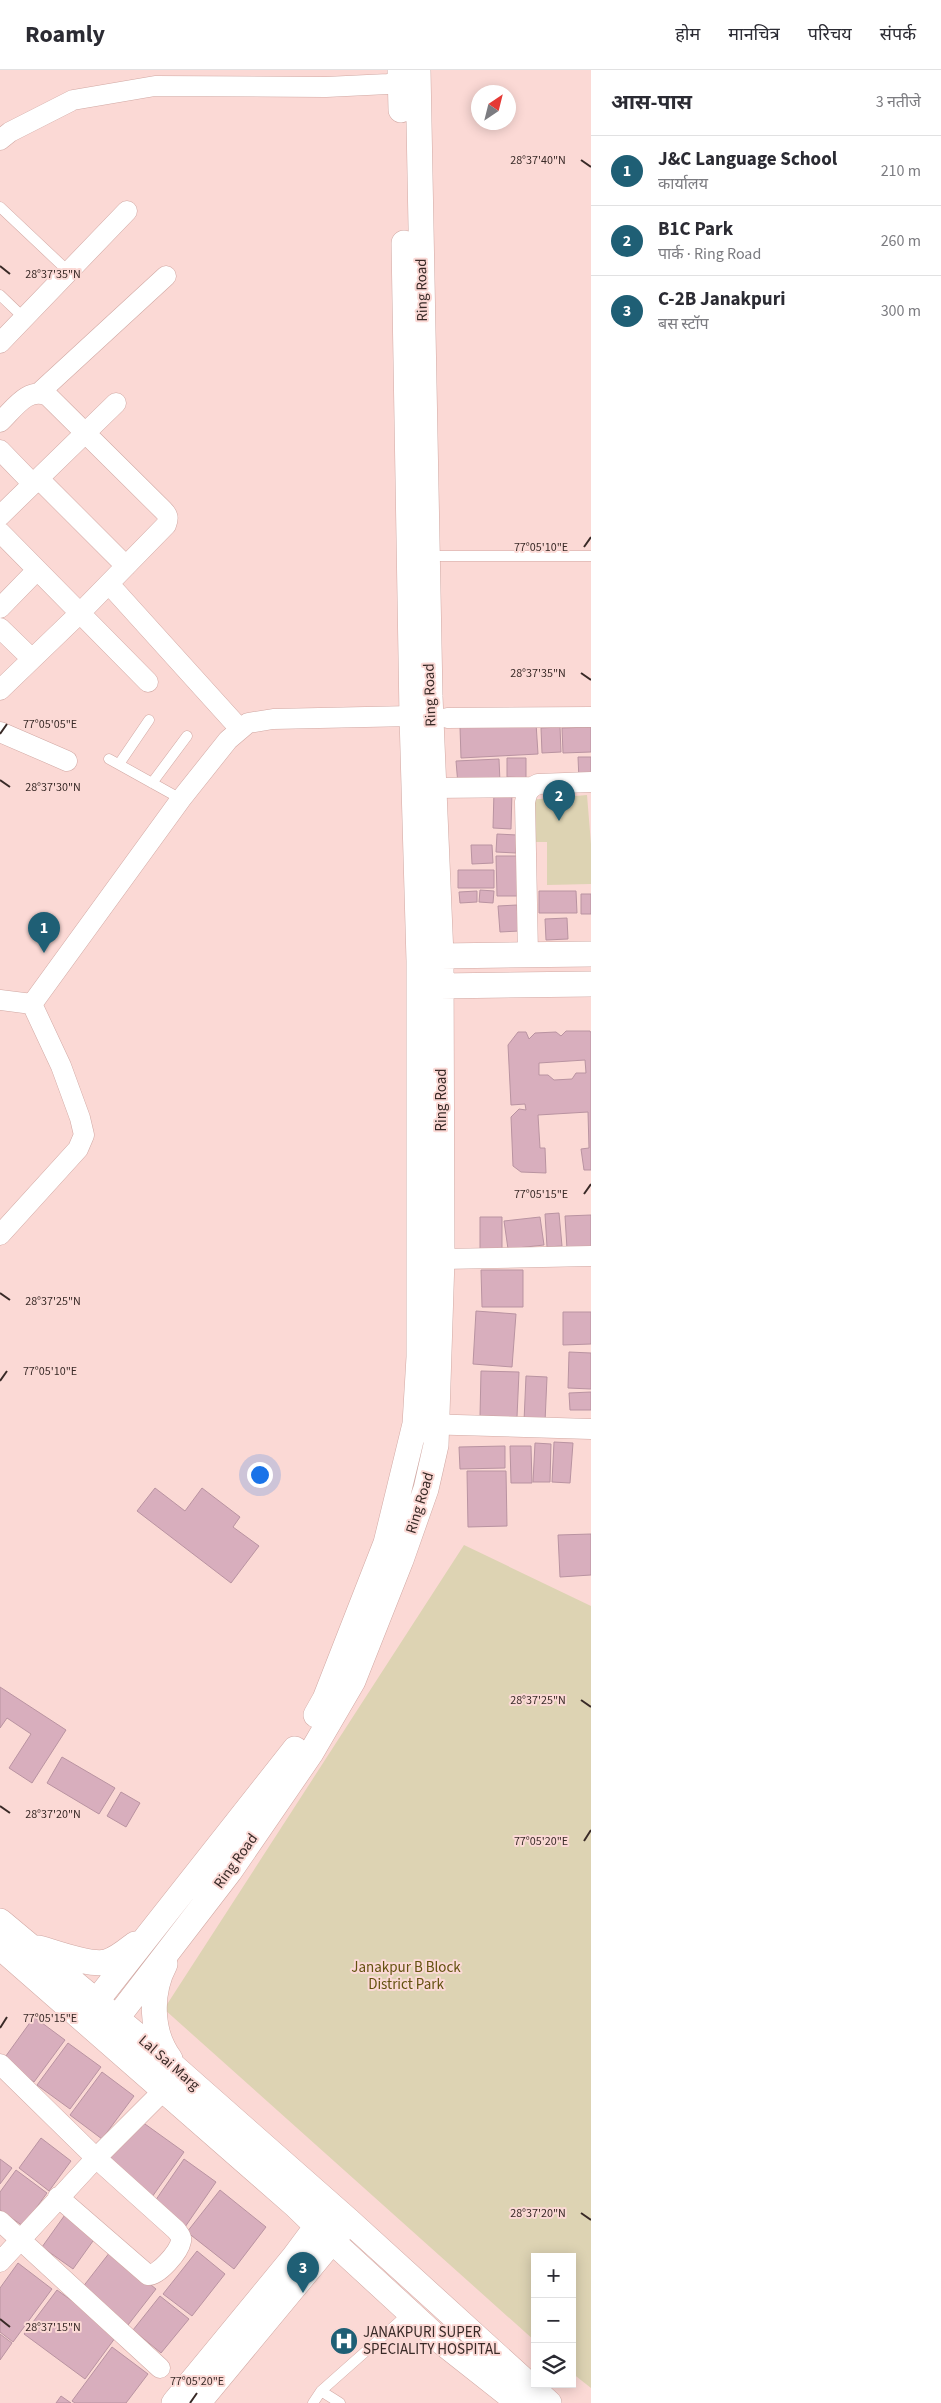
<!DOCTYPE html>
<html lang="hi">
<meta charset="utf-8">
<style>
:root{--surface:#fff;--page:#f7f7f7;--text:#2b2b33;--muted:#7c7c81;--line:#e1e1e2;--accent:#1f5f75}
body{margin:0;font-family:"Source Sans 3","Noto Sans Devanagari",sans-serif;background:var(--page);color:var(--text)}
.controls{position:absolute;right:15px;bottom:15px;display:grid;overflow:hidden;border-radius:0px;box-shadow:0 2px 12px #0003}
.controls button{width:45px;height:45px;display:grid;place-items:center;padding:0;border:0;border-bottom:1px solid var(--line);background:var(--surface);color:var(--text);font:25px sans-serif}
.compass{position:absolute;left:471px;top:15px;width:45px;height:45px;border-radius:50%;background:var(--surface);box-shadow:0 2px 12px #0003;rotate:35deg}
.you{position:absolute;left:259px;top:1404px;width:18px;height:18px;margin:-12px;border:4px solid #fff;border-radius:50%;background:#1a73e8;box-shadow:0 0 0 8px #1a73e833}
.badge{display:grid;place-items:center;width:32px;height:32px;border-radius:50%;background:var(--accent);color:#fff;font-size:16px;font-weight:700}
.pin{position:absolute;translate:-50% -41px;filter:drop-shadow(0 1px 2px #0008)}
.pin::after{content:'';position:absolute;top:26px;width:18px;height:15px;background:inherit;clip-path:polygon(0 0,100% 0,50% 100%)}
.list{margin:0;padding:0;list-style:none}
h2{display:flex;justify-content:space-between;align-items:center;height:65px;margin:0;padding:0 20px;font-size:21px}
h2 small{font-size:16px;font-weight:400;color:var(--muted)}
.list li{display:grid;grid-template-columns:32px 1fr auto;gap:15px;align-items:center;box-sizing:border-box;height:70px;padding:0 20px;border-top:1px solid var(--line)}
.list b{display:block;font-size:19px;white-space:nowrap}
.list p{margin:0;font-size:16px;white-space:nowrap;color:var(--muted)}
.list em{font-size:16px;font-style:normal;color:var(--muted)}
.icon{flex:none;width:28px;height:28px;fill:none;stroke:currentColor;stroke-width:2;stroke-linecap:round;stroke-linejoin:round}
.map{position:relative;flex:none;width:591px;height:2333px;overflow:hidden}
header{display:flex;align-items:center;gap:30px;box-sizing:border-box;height:70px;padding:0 25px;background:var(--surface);border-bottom:1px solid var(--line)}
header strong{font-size:24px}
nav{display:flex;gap:28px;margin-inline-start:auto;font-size:18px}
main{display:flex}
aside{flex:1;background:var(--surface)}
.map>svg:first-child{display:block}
</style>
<header>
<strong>Roamly</strong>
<nav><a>होम</a><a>मानचित्र</a><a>परिचय</a><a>संपर्क</a></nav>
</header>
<main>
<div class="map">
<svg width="591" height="2333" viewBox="0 0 591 2333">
<rect width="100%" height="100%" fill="#fbd9d5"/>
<!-- green -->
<path fill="#ddd3b3" d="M587,725l4,49v40l-44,1v-43h-18l-1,-42z
M464,1475l127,61v782l-19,-15v-116h-37v84l-371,-332z"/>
<!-- building -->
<path fill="#d8aebd" stroke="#b993a1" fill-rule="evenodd" d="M536,653l2,31 -77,4 -1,-31z
M560,657l1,25 -19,1 -1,-25z
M591,657v25l-28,1 -1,-25z
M578,687h13v23h-12z
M507,688h19v20l-19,-1z
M499,689l1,23 -42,3 -2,-24z
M494,721h18l-1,38 -18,-1z
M497,764l20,1 -1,18 -20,-1z
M471,775h21l1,18 -21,1z
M496,786h21v40h-20z
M458,800h36v18h-36z
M480,820l14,1 -1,12 -14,-1z
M477,821v11l-17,1 -1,-11z
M539,821h37l1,22h-38z
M581,824h10v20h-10z
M517,835l2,26 -19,1 -2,-26z
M567,848l1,21 -22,1 -1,-21z
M566,961h24l1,2v137h-7l-3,-21 8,-1 -1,-36 -50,3 2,33h5l1,25 -25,-1 -8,-6 -2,-49 8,-8 7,1 -1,-6 -14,1 -3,-60 10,-13h8l3,7 6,-6 21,-1 5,4zM585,990l1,13h-10l-4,6 -18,1 -6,-5h-9v-12z
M559,1143l3,33 -15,1 -2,-33z
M591,1145v32l-24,2 -2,-33z
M480,1147h22v33l-22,-1z
M540,1147l4,28 -36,4 -4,-28z
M481,1200h42v37h-41z
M476,1241l40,3 -4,53 -39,-3z
M563,1242h28v32l-28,1z
M569,1282l22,1v36l-23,-1z
M481,1301l38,1 -2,45 -37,-1z
M526,1306l21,1 -2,45 -21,-1z
M591,1322v18h-21l-1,-17z
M554,1372l19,1 -3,40 -18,-1z
M535,1373l16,1 -1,38h-17z
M505,1376v22l-45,1 -1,-22z
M510,1376h21l1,37h-21z
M467,1401h39l1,55 -39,1z
M155,1418l30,23 17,-23 38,29 -7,10 26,19 -28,37 -94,-72z
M591,1464v41l-31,2 -2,-42z
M0,1617l66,43 -34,53 -23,-15 22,-34 -24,-16 -7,10z
M62,1687l53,31 -16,26 -52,-31z
M121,1722l19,11 -14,24 -19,-11z
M34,1947l31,23 -31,42 -31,-22z
M68,1973l33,24 -31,42 -33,-24z
M102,2002l32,24 -32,43 -32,-24z
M138,2049l46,33 -32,45 -46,-33z
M41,2068l30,23 -22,30 -30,-23z
M0,2089l12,9 -12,16z
M184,2089l32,23 -31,45 -32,-23z
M16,2100l31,23 -24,33 -23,-16v-18z
M220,2120l46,37 -32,42 -47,-37z
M67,2142l31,22 -25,35 -31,-22z
M197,2181l28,23 -33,42 -29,-22z
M110,2182l46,37 -28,36 -46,-37z
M18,2193l34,26 -39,53 -13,-10v-44z
M57,2220l61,44 -33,45 -61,-45z
M160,2226l29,23 -28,34 -28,-23z
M0,2264l12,9 -12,17z
M112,2277l36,27 -22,29h-51l-3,-2z
M61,2326l10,7h-15z"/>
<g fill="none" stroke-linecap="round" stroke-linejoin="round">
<defs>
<path id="service" d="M0,137l69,65
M0,225l24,23
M428,486h163
M109,689l72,40
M119,694l30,-44
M152,713l35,-47
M321,2321l19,12
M313,2333l8,-12 88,-78"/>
<path id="minor" d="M0,70l10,-8 63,-32 82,-14 171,1 62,-3 25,-5
M0,273l127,-132
M40,322l126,-116
M0,352c14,-13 28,-36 48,-26l115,114c5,5 6,8 3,15l-86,88 -80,77
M0,380l33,34
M39,409l87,87
M0,446l116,-113
M0,462l148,150
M109,514l131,145
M0,538l37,-38
M0,558l32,31
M447,648l144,-1
M0,662l67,29
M433,718l98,-1
M528,885l-3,-153c2,-10 4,-14 13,-18l53,-2
M0,930l32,4
M32,934l149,-205 47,-59 20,-17 25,-4 139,-3 13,-3
M0,1165l78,-86 6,-14 -4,-17 -19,-52 -29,-62
M442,1189l149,-3
M422,1354l169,5
M0,1994l96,94 69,-69
M0,2151l160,147
M0,2192l96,-104 80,72c3,4 6,7 5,11 -2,11 -23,35 -33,34l-90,-78"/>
<path id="tertiary" d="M400,0l1,40
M424,890l17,-4 150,-2
M424,919l16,-3 151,-2
M316,1645l9,-16 61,-156 29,-119 4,-67v-396l-7,-245 -8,-473
M0,1851l163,136 186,164 200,182
M0,1877l295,258 36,35 112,103 76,60
M38,1878c18,4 50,18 68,14 11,-3 20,-11 29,-18
M165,1894c-15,28 -15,68 5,95
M83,1948l212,-269
M103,1966l127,-165 81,-118 42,-72 48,-121 25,-71 10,-44 6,-186 -1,-303 -11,-260 -12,-626
M174,2333l120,-146 23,-31 11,-10
M198,2333l145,-175"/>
</defs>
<!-- service casing -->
<use href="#service" stroke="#d1a8a3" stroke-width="11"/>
<!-- minor casing -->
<use href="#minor" stroke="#d1a8a3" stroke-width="21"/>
<!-- tertiary casing -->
<use href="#tertiary" stroke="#d1a8a3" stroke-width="26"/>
<!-- service -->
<use href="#service" stroke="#fff" stroke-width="10"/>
<!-- minor -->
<use href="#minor" stroke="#fff" stroke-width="20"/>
<!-- tertiary -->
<use href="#tertiary" stroke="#fff" stroke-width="25"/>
</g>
<!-- ticks -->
<path fill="none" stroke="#392a27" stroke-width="2" d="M581,90l10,7M0,196l10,8M584,477l7,-10M581,603l10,7M0,664l7,-10M0,710l10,7M584,1124l7,-10M0,1223l10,7M0,1311l7,-10M581,1630l10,7M0,1736l10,7M584,1771l7,-11M0,1958l7,-11M581,2143l10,7M0,2249l10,8M190,2333l7,-10"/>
<!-- icons -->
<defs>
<symbol id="hospital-disc" viewBox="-11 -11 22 22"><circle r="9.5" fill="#1f5f75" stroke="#fbd9d5"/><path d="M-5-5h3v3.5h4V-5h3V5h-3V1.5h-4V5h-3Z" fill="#fff"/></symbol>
</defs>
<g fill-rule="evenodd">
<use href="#hospital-disc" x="328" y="2255" width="32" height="32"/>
</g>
<g text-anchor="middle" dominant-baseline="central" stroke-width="4" stroke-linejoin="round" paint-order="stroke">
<!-- street labels -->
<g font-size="15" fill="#392a27" stroke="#fbd9d5">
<text transform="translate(422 220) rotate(-91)">Ring Road</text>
<text transform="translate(430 625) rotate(-92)">Ring Road</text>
<text transform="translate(441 1030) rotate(-90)">Ring Road</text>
<text transform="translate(420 1433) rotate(-73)">Ring Road</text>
<text transform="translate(236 1791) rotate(-54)">Ring Road</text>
<text transform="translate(169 1993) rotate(41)">Lal Sai Marg</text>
</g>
<!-- park labels -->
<g font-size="15" fill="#63510f" stroke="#fbd9d5">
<text x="406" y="1897">Janakpur B Block<tspan x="406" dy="17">District Park</tspan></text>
</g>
<!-- poi labels -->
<g font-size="15" fill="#392a27" stroke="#fbd9d5" text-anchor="start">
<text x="363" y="2262">JANAKPURI SUPER<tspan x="363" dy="17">SPECIALITY HOSPITAL</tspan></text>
</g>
</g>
<g font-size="12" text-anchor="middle" fill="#392a27" stroke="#fbd9d5" stroke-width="4" stroke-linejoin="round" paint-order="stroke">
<text x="538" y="94">28°37'40"N</text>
<text x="53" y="208">28°37'35"N</text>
<text x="541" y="481">77°05'10"E</text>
<text x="538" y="607">28°37'35"N</text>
<text x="50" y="658">77°05'05"E</text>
<text x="53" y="721">28°37'30"N</text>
<text x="541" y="1128">77°05'15"E</text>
<text x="53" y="1235">28°37'25"N</text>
<text x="50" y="1305">77°05'10"E</text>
<text x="538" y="1634">28°37'25"N</text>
<text x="53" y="1748">28°37'20"N</text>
<text x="541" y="1775">77°05'20"E</text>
<text x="50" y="1952">77°05'15"E</text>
<text x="538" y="2147">28°37'20"N</text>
<text x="53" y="2261">28°37'15"N</text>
<text x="197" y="2315">77°05'20"E</text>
</g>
</svg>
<div class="controls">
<button>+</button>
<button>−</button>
<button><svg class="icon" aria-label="layers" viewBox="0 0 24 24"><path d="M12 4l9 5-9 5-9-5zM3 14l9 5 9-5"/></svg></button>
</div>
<svg class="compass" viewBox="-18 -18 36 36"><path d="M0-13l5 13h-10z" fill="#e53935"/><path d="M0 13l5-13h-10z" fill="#7c7c81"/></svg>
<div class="you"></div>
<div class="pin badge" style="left:44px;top:883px">1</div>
<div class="pin badge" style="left:559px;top:751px">2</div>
<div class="pin badge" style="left:303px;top:2223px">3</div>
</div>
<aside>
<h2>आस-पास<small>3 नतीजे</small></h2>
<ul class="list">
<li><span class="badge">1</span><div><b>J&amp;C Language School</b><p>कार्यालय</p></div><em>210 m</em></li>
<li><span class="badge">2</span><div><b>B1C Park</b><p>पार्क · Ring Road</p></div><em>260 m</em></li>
<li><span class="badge">3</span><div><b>C-2B Janakpuri</b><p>बस स्टॉप</p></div><em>300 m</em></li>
</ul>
</aside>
</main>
